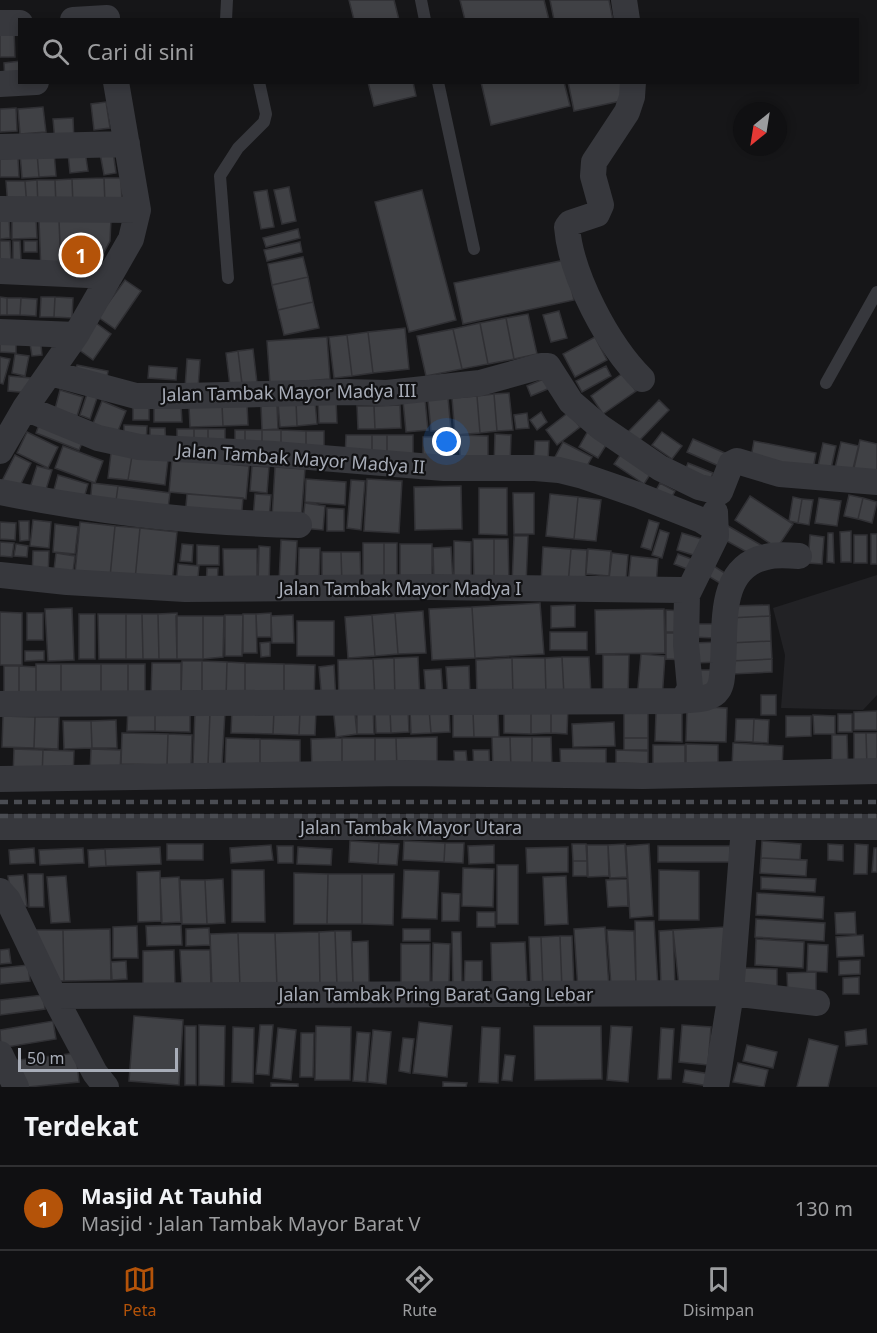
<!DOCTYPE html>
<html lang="id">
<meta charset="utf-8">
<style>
:root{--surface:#101012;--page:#19191b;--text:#f1f3f6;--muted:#9c9d9f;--line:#303032;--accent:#b45309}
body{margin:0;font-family:"Noto Sans",sans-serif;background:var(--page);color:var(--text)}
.compass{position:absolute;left:733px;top:102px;width:54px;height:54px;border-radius:50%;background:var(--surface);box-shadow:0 3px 9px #0003;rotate:210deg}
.scale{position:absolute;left:18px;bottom:15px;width:160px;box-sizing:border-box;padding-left:6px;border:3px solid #a8adb8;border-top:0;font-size:16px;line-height:21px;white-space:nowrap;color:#a8adb8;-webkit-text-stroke:4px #111113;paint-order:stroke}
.you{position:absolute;left:447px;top:442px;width:21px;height:21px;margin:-15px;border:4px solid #fff;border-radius:50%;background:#1a73e8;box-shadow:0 0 0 9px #1a73e833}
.badge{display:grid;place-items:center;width:39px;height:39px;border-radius:50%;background:var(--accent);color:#fff;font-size:20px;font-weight:700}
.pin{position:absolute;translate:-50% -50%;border:3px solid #fff;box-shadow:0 2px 6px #0006}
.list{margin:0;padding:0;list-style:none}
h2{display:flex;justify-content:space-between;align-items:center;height:78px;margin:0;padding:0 24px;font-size:26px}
h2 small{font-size:20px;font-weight:400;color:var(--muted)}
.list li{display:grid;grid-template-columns:39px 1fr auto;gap:18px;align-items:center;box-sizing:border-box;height:84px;padding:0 24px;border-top:2px solid var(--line)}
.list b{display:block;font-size:22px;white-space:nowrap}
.list p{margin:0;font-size:20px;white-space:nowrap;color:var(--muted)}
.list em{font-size:20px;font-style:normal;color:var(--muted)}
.icon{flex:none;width:33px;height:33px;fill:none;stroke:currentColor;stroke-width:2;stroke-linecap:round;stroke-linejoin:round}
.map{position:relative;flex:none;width:877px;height:1087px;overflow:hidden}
.search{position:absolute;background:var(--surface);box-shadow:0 3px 9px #0003;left:18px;right:18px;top:18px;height:66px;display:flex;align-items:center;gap:15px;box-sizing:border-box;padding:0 21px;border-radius:0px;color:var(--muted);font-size:22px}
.sheet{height:162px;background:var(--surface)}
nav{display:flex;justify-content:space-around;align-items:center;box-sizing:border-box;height:84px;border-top:2px solid var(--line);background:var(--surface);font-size:16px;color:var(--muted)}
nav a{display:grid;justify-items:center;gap:3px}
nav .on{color:var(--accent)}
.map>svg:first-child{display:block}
</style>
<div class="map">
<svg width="877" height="1087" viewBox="0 0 877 1087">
<rect width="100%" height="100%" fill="#161618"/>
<!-- built -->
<path fill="#222225" d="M877,575v120l-14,15 -82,-2 4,-53 -12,-47z"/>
<!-- building -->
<path fill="#404145" stroke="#303034" stroke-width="1.5" d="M349,0h45l5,20h-45z
M460,0h84l5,20h-84z
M550,0h59l4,20h-59z
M14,29l1,28h-15v-27z
M20,61v19l-15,2 -1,-19z
M368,82h45l3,14 -42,10z
M481,82h83l6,24 -79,19z
M568,82h59l3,17 -56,12z
M106,102l4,26 -16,2 -3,-26z
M43,107l3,25 -26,2 -2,-25z
M16,108l1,23 -17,1v-23z
M73,118l1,23 -19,1 -2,-23z
M85,151l3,20 -18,2 -2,-20z
M113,151l3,22 -12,2 -4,-22z
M54,152l2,24 -17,1 -2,-24z
M37,153l2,24 -17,1 -2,-24z
M18,158l1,19h-19v-18z
M104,178h17l1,26 -17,1z
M104,178l1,27 -32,1 -1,-27z
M72,179l1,27h-17l-1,-26z
M37,180h18l1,26 -18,1z
M37,180l1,27 -11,1 -2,-27z
M6,181h19l2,27h-19z
M289,187l7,34 -14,3 -8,-34z
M267,190l7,37 -13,2 -7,-37z
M422,190l34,130 -47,12 -34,-130z
M0,215h9l1,23 -10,1z
M36,218l1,20 -25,1v-20z
M111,219l-1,22 -15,28 -34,2 -2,-51z
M59,220l2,51 -20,1 -2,-51z
M298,229l2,9 -34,9 -3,-9z
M0,241h10l1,21h-11z
M13,241h7l1,19h-8z
M24,241h13v11h-13z
M300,242l2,10 -35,9 -3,-11z
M303,257l5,20 -36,8 -4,-21z
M565,260l9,40 -111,24 -9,-41z
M308,277l5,25 -35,8 -6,-25z
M125,280l16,11 -26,38 -17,-12z
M0,297l7,1v17h-7z
M41,297h14l-1,20h-14z
M55,297l18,1 -1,20 -18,-1z
M7,298h14l-1,17h-13z
M21,298l16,1 -1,17 -16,-1z
M313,302l6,26 -35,7 -6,-25z
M559,311l8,27 -16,4 -8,-27z
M528,314l9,40 -23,5 -8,-41z
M506,318l8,41 -26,5 -8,-41z
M96,323l15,11 -18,26 -15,-11z
M480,323l8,41 -26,5 -9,-40z
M405,328l4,41 -36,4 -5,-41z
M453,329l9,40 -36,7 -9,-40z
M368,332l5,41 -21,3 -5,-41z
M0,335l16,1v17l-16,-1z
M40,335l2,20 -10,1 -3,-19z
M347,335l5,41 -18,2 -5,-41z
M327,337l3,42 -60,5 -3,-43z
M595,337l12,23 -32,17 -12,-23z
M253,349l4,34 -15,1 -4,-33z
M238,351l4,33 -12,2 -4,-33z
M15,354l14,2 -4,20 -13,-3z
M0,357l10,2 -7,25 -3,-1z
M187,359l13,1 -2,29 -13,-1z
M77,365l31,6 -2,12 -32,-5z
M149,366l28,2 -1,12 -28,-2z
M606,366l5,10 -29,16 -6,-11z
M623,373l13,18 -33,23 -12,-18z
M9,376l22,2 -1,15 -22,-2z
M546,378l4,10 -19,8 -4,-10z
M60,390l23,7 -6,19 -22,-7z
M509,393l4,37 -16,1 -3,-37z
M87,394l10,4 -7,21 -10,-4z
M494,394l3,37 -17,2 -3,-37z
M477,396l3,37 -25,2 -3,-37z
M448,398l3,32 -20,1 -3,-31z
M336,399l1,24h-18l-1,-23z
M425,399l3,31 -22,2 -3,-31z
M659,400l10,10 -31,32 -10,-10z
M102,401l24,10 -10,25 -24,-10z
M315,401l2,23 -20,2 -1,-24z
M149,402v18h-16v-17z
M296,402l1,24 -17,1 -2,-24z
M247,404l1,21 -25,1 -1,-21z
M154,405h27l1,17h-28z
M222,405l1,21 -33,1 -1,-21z
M277,405l1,24 -16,1 -1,-24z
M400,405l1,23 -26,1 -1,-23z
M357,406h17l1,23h-17z
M541,412l6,10 -10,8 -7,-10z
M569,412l11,15 -23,18 -11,-15z
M527,413l2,15 -13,1 -2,-14z
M41,419l44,17 -6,14 -43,-17z
M124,425l23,1 -1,17 -22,-1z
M150,428h15l1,18h-16z
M177,429h17v19l-17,1z
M194,429h14v19h-14z
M208,429h17v20l-17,-1z
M235,430h10v21h-10z
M245,430h17v21h-17z
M262,430h19v22l-19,-1z
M281,430l25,1v21h-25z
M306,431h18v22l-18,-1z
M588,431l20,11 -10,16 -19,-11z
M27,432l31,15 -10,21 -31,-15z
M662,432l20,14 -10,13 -20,-14z
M495,434l16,1 -1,32 -16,-1z
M346,435h26v25l-27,-1z
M372,435h15v24l-15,1z
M387,435h26v25l-26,-1z
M460,435l28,1v32l-28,-1z
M423,437h29v24l-29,1z
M693,439l34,15 -6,13 -34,-15z
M860,440l17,4v31l-24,-6z
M535,441h14l-1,21 -14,-1z
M754,441l62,12 -4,22 -62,-12z
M563,442l29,15 -9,16 -29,-14z
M841,442l18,4 -6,26 -18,-4z
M823,443l13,3 -7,32 -13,-3z
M63,446l40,15 -8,22 -40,-15z
M623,451l30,19 -9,14 -30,-20z
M111,453l21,3 -4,24 -20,-2z
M15,455l16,8 -15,31 -16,-9z
M132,456l36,4 -3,25 -37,-5z
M172,459l77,7 -3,33 -77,-7z
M688,463l25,10 -6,15 -25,-10z
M37,466l15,4 -9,29 -15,-5z
M252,466l17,1 -2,26 -17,-2z
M275,467l30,2 -4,51 -29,-2z
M58,475l30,9 -6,21 -30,-8z
M306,479l40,3 -1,23 -40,-3z
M367,479l35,2 -3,52 -35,-2z
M351,480l14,1 -4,49 -14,-2z
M92,483l26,3 -3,22 -25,-3z
M660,483l15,8 -7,13 -15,-8z
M118,486l52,7 -3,23 -52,-8z
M461,486l1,43 -47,1 -1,-43z
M479,488h28v47l-28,-1z
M513,493h21v41h-20z
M187,494l56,4 -2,24 -56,-5z
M255,494l16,1 -2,25 -16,-1z
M550,494l28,3 -4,42 -28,-3z
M849,495l14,3 -5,21 -14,-3z
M750,496l43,28 -16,24 -42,-28z
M578,497l23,3 -5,41 -22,-2z
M793,497l9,2 -4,24 -9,-2z
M819,498l22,3 -4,25 -22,-3z
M863,498l14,4 -5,21 -14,-4z
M802,499l11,1 -4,25 -11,-2z
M305,503l20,3 -2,24 -21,-2z
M327,508l17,1v22h-17z
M33,520l18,2 -2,26 -19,-2z
M649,520l10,3 -8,27 -10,-3z
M19,521h10v19l-9,1z
M0,522l16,1 -1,17 -15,-1z
M80,522l35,4 -5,51 -35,-4z
M723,523l38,22 -7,11 -38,-21z
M55,524l23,3 -3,27 -22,-2z
M115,526l25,2 -5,52 -25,-3z
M140,528l37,4 -5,51 -37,-3z
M660,530l9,3 -7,25 -10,-3z
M851,531v31h-10l-1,-30z
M682,533l23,7 -5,17 -23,-7z
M828,533h5l1,30 -7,-1z
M871,534h6v30h-6z
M810,535l14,2 -2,27 -14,-1z
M854,535h13v28h-13z
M514,536h14l-2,49h-14z
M473,539h21v46h-20z
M494,539h14l1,46h-15z
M281,540l16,1 -2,42 -16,-1z
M454,541l17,1v35h-17z
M0,542l14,1 -2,14 -12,-1z
M363,543h21v39l-21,-1z
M384,543h13v39h-13z
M16,544l12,2 -1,11 -13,-1z
M182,544l11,1 -1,17 -12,-1z
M400,544h32v39h-32z
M197,545l22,1v19h-22z
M259,546l11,1 -1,39 -11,-1z
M451,547l2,34 -19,1 -1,-34z
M543,547l28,2 -3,36 -27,-2z
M299,548h21l-1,40 -21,-1z
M223,549h34v37h-33z
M571,549l16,1 -2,36 -17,-1z
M588,549l23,2 -2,25 -23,-2z
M33,551h16l-1,27h-16z
M322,552h19l1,33 -20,1z
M341,552h19l1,33h-19z
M56,553l19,3 -3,24 -19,-2z
M612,553l16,2 -2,26 -17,-2z
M678,554l21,8 -4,10 -21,-8z
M631,556l27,3 -2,27 -28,-2z
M706,561l28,18 -6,9 -28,-17z
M178,564l21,2 -2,22 -21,-2z
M207,568h11l-1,20h-11z
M540,603l4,51 -69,4 -3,-51z
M575,605v22l-24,1v-22z
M769,605l1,11 -41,2v-12z
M472,607l3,51 -43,2 -3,-51z
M72,608l2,52 -26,1 -3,-52z
M664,609l1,44 -69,1 -1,-44z
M666,610l19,1v21h-19z
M423,611l3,42 -28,1 -3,-41z
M0,612l22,1v52h-22z
M27,613h16v27h-16z
M177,613v46h-18l-1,-45z
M271,613v24h-14l-1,-23z
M395,613l3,41 -23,2 -3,-41z
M79,614h16v45h-16z
M98,614h28v45h-27z
M126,614h16l1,45h-17z
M142,614h16l1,45h-16z
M243,614h13l1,39h-14z
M225,615h18l-1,41h-17z
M293,615l1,28h-22l-1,-27z
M372,615l3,41 -27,2 -3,-41z
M176,616h27v43h-26z
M203,616h21l-1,41 -20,2z
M770,616l1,25 -41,2 -1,-25z
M297,621h37v35h-37z
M692,624h22v14l-22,-1z
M550,632h37v18h-37z
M666,633h19v27l-19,-1z
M771,641l1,18 -41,2 -1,-18z
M270,642v14l-9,1 -1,-14z
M719,642l1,20 -26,1 -1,-20z
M25,651h19v9l-19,1z
M641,654l24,2 -3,44 -25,-2z
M603,655h26l-1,45h-25z
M418,657l2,42 -25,1 -1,-42z
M562,657l2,39h-18l-1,-38z
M562,657h27l2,38 -27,1z
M394,658l1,42h-20l-2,-41z
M512,658h33l1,38 -33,1z
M512,658l1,39 -36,1 -1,-38z
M373,659l2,41 -36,2 -1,-42z
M772,659v13l-40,2 -1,-13z
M182,661h20v37h-21z
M202,661l25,1 -1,37 -24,-1z
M227,662l18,1v37l-19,-1z
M152,663h29v35l-30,-1z
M245,663l39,1v37l-39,-1z
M36,664h25v38h-25z
M61,664h40v38h-40z
M101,664h27v38h-27z
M128,664h17v38h-17z
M284,664l31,1 -1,37 -30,-1z
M334,665l2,36 -14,2 -3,-36z
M4,666h15v36h-15z
M19,666l17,1v35h-17z
M469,666l1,31h-22l-2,-30z
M441,669l2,27 -17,1 -2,-27z
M692,670h24l-1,21 -24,-1z
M761,695h15v20h-15z
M354,704l3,30 -21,3 -3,-31z
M128,705l27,1v25h-28z
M357,705h16l1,29h-17z
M155,706l35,1v25l-35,-1z
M504,706h27v28l-27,-1z
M531,706l20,1v26l-20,1z
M568,706l-1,28 -16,-1v-26z
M687,706l40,2 -1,34 -40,-1z
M449,707l1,25 -19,1 -2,-24z
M232,708l42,2 -1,24 -42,-1z
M408,709l1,23 -18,1 -1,-23z
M429,709l2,24 -20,1 -1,-24z
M274,710h26l-1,25 -26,-1z
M300,710l16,1 -1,24h-16z
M375,710h15l1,23h-15z
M195,711l15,1 -2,53 -15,-1z
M498,711l1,26h-25l-1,-25z
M877,711v19h-23v-18z
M210,712h15l-3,53h-14z
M453,712h20l1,25h-21z
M624,712h24v26h-24z
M656,712l26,1v29l-27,-1z
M838,714h14v18h-14z
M813,715l22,1v18h-21z
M3,716l32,1 -1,31 -32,-1z
M786,716h25v20l-25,1z
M35,717h24l-1,32 -24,-1z
M736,719h18l-1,23 -18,-1z
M754,719l15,1 -1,23 -15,-1z
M116,720l1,28h-25l-1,-27z
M63,721h28l1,27 -28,1z
M614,722l1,24 -42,1 -1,-23z
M122,733l46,1 -1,31 -46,-1z
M854,733h12l1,34h-13z
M866,733h11v34h-10z
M168,734l24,1 -1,31 -24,-1z
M832,735h15l1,35h-16z
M437,737v33l-40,1 -1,-33z
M492,737h18l1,33h-18z
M510,737h22v33h-21z
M532,737h19l1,32 -20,1z
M226,738l34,1v29l-35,-1z
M342,738h33v33h-33z
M342,738v33h-30l-1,-32z
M375,738h21l1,33h-22z
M624,738h24v12h-24z
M260,739l40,1v28h-40z
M733,743l50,3 -1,24 -50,-3z
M686,744l32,1v25l-32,-1z
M653,745h32v25l-32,-1z
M14,749l29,1 -1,27 -29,-1z
M91,749l30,1 -1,25 -30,-1z
M560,749h46v24l-45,1z
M43,750l31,1 -1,28 -31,-2z
M473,750h16l1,23h-16z
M616,750l32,1v13l-32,-1z
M454,751h12l2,21 -13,1z
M350,841l29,2 -1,21 -29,-2z
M404,841l41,2 -1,19 -41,-2z
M762,841l39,3 -1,16 -39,-2z
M379,843l20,1 -2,21 -19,-1z
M445,843h19l-1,20 -19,-1z
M167,844h36v16h-36z
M572,844h14l1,17h-14z
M625,844l2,33 -17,1 -2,-33z
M649,844l4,72 -23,2 -4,-72z
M828,844l15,1v16l-15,-1z
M855,844l13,1 -1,29h-13z
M271,845l2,15 -42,3 -1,-15z
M494,845v18l-25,1 -1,-18z
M587,845h21l1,31 -21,1z
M277,846h16v17h-15z
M658,846h72v16h-72z
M160,847l1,17 -55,2 -1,-17z
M298,847l34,2 -1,16 -34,-1z
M568,847v25l-41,1 -1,-25z
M34,848l1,15 -25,1 -1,-14z
M83,848l1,15 -44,2 -1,-15z
M874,848h3v24h-5z
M105,849l1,17 -17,1 -1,-17z
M761,858l46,2 -1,16 -46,-3z
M573,861h14v15h-14z
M497,865h21v59h-21z
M463,868l31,1 -1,38 -31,-1z
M232,870h32l1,52h-33z
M404,870l35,1 -2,48 -35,-1z
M659,870l40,1v49h-40z
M160,871l1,50 -23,1 -1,-50z
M294,873l34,1 -1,50h-33z
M28,874h15l1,33h-15z
M328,874h34v50h-35z
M362,874h32l-1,51 -31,-1z
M23,875l4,31 -15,1 -4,-31z
M66,876l4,46 -19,1 -4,-46z
M566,876l2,48 -23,1 -2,-48z
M179,877l2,45 -19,1 -2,-45z
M761,877l55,2 -1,13 -54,-3z
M223,879l2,44 -18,1 -2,-44z
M627,879l1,27 -20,1 -2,-27z
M180,880h25l2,44h-25z
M442,893l18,1 -1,27h-17z
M757,893l67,4 -1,22 -67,-4z
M477,912h18v15h-18z
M855,912l1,22h-20l-1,-21z
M756,919l69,4 -1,18 -69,-4z
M635,921h19l4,66 -22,-2z
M181,925l1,20 -35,1 -1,-20z
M137,926l1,32h-25v-31z
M605,927l4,61 -31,2 -4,-61z
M725,927l2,58 -48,1 -6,-56z
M209,928l1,17 -24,1v-17z
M110,929l1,51 -47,1 -1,-51z
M403,929h27v12h-27z
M28,930h35l1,51h-14z
M607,930l27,1 2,54 -25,1z
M673,930l2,56 -14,1 -2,-56z
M335,931h16l2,54 -16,1z
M335,931l2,55h-17l-1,-54z
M319,932l1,54 -43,1 -2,-54z
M452,932h9l1,61h-9z
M238,933l2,55 -28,1 -2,-55z
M238,933h37l2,54 -37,1z
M863,935l1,21 -27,1 -1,-20z
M560,936l2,53 -19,1 -2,-53z
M560,936h12l2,53h-12z
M529,937h12l2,53h-12z
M756,939l48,3 -1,26 -48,-3z
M368,941l1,44h-16l-1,-43z
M525,942l2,41 -35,1 -1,-41z
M433,943l17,1 -1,40h-17z
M401,944h29v48h-29z
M808,944l20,1 -1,27 -20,-1z
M9,949l2,14 -11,1v-14z
M174,950l1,36 -32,1v-36z
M180,950h30l1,37h-29z
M860,960v14l-21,1v-14z
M126,961l1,18 -15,1 -1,-18z
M465,961h17v31l-18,-1z
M28,965l2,16 -30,3v-16z
M743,968l34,1v23l-34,-2z
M816,972v26h-28l-1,-25z
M859,977v17h-16v-16z
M43,995l2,14 -45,6v-15z
M134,1016l49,4 -4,65 -50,-4z
M53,1021l3,18 -55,9 -1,-18z
M419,1022l33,4 -5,51 -34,-4z
M199,1025l26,1 -1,60 -25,-1z
M260,1025h13l-4,50 -13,-1z
M682,1025l29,2 -3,38 -29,-3z
M185,1026h11v59h-11z
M316,1026l35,1 -1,53h-35z
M534,1026h67l1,53 -67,1z
M611,1026l21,1 -4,55 -21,-2z
M233,1027l21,1 -1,55 -21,-1z
M482,1027l18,1 -2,55 -19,-1z
M278,1028l18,2 -5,50 -18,-2z
M661,1028l13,1 -3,50h-13z
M866,1029l1,15 -21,2 -1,-14z
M373,1030l18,2 -5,52 -18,-2z
M357,1032l13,1 -4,49 -13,-1z
M301,1033h13l-1,44h-13z
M403,1038l11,1 -4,34 -11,-2z
M809,1039l29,7 -10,41h-31z
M747,1045l30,7 -4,16 -30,-7z
M76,1053l3,29 -51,5 -18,-26z
M505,1055l10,1 -3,25 -10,-1z
M738,1063l30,7 -4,17 -31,-5z
M685,1070l32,5 -1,12 -33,-5z
M443,1082l24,1 -1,4h-23z
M271,1083l27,1v3h-27z"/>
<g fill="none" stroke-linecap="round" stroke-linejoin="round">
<!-- service -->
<path stroke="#37383d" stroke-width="12" d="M421,0l4,20
M226,20l1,-20
M438,82l36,167
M228,278l-8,-102 18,-28 26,-26 2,-8 -7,-32
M826,383l51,-91"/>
<!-- minor -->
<path stroke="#37383d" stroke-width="26" d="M624,0l3,20
M73,20l34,-2
M0,23h20
M633,82l-1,15 -5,15 -33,50 -1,14 8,29 -4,9 -27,9 -3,4c4,49 41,118 75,152
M0,84l36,-2
M0,147l127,-3
M0,209l138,1
M0,271l110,5
M0,332l76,3
M50,373l86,23h47l163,-4 41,1 93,-10 61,-17h7l23,36 29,25 60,41 39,19 21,5 11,-28 6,-3 43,13 97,8
M25,408l73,30 41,9 134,7 171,14h91l24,2 24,6 55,19 63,25 13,8
M0,451l25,-43 51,-73 55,-96 7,-29 -22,-128
M0,492c98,20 199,31 299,33
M0,575l67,7 118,7 247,-2 250,3 5,5 -1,49 4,44 -5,9 -6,4
M687,595l29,-59 -1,-24
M0,704l679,-3c12,-2 32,0 39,-11 5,-7 4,-19 5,-27 3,-37 -6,-95 43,-106 10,-3 22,-2 33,-1
M0,779l405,-6 238,3 234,-5
M0,827h877
M0,891l8,9 46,96 41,77 11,14
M54,996l677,-3 86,10
M0,1054l16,33
M716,1087l15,-94 13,-166"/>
<!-- rail -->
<path stroke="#4a4c52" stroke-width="4.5" stroke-dasharray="8 6" stroke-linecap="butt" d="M0,802h877
M0,816h877"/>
</g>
<g text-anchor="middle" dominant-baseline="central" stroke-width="4.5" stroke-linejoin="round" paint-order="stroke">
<!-- street labels -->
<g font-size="18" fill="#a8adb8" stroke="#111113">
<text transform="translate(289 392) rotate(-1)">Jalan Tambak Mayor Madya III</text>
<text transform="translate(301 458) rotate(4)">Jalan Tambak Mayor Madya II</text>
<text x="400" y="588">Jalan Tambak Mayor Madya I</text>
<text x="411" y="827">Jalan Tambak Mayor Utara</text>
<text x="436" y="994">Jalan Tambak Pring Barat Gang Lebar</text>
</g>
</g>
</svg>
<svg class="compass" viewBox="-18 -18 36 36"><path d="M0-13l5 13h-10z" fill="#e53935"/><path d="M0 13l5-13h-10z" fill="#9c9d9f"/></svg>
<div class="scale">50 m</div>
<div class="you"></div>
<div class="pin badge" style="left:81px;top:255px">1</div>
<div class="search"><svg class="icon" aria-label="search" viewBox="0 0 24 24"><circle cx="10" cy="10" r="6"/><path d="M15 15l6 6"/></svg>Cari di sini</div>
</div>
<section class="sheet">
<h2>Terdekat<small></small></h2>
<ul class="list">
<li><span class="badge">1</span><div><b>Masjid At Tauhid</b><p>Masjid · Jalan Tambak Mayor Barat V</p></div><em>130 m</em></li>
</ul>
</section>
<nav>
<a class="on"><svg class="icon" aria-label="map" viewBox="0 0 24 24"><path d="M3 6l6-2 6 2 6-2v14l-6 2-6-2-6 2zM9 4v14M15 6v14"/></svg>Peta</a>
<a><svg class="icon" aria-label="directions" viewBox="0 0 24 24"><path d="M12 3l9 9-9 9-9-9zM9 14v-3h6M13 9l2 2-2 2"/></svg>Rute</a>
<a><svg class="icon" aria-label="saved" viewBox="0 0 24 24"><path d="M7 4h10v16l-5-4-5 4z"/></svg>Disimpan</a>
</nav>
